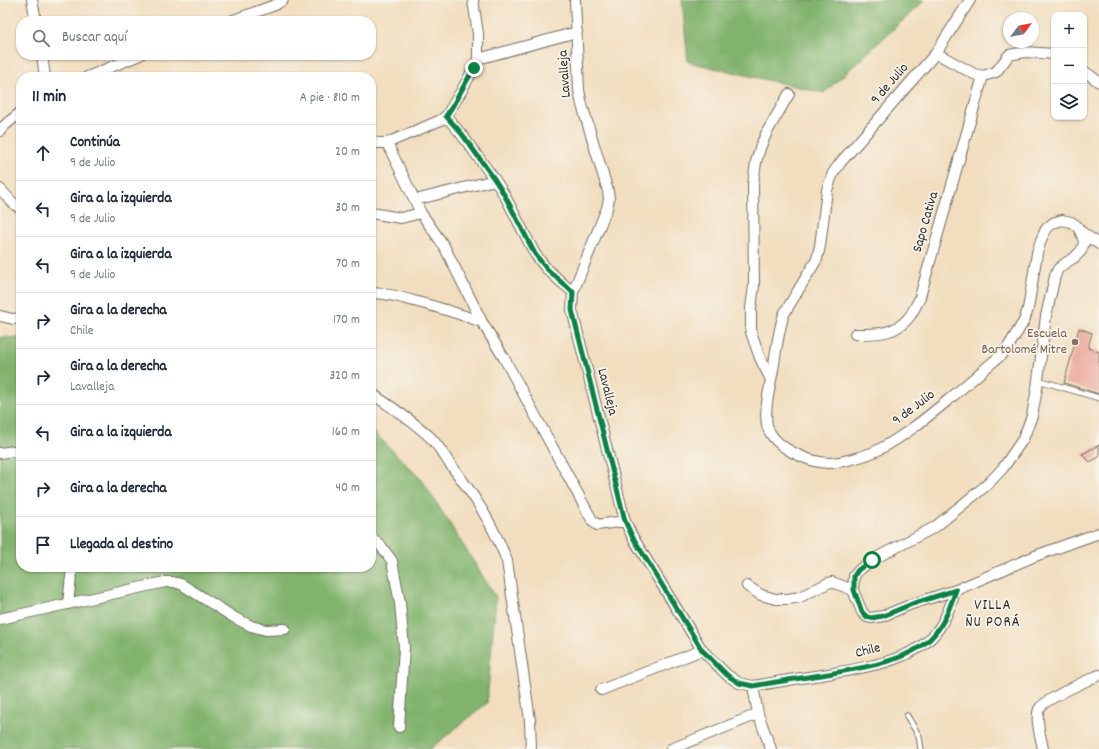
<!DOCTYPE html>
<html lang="es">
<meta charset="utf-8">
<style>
:root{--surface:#fff;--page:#f2f2f3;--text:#1f2937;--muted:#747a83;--line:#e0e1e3}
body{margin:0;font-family:Dekko,sans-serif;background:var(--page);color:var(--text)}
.controls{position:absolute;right:12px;top:12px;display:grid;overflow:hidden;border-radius:8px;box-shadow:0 1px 3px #0004}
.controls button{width:36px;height:36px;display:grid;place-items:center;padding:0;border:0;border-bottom:1px solid var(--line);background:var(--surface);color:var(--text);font:20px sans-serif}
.compass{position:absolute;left:1003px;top:12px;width:36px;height:36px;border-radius:50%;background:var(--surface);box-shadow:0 1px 3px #0004;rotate:58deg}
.stop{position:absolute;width:12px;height:12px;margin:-9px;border:3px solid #0b8043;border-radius:50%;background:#fff}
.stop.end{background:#0b8043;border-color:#fff;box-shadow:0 1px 4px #0008}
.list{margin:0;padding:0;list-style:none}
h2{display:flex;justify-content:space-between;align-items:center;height:52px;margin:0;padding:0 16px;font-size:17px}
h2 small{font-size:13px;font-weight:400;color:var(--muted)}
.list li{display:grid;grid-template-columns:26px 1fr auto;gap:12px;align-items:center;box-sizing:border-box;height:56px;padding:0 16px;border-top:1px solid var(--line)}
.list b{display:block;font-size:15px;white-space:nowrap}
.list p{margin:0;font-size:13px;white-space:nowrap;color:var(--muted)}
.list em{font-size:13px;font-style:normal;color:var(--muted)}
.icon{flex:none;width:22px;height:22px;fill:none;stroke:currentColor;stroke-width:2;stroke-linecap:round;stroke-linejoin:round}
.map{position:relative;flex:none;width:1099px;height:749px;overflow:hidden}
.search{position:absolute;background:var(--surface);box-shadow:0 1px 3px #0004;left:16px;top:16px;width:360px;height:44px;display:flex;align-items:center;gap:10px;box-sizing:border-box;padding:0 14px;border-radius:16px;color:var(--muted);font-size:15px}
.panel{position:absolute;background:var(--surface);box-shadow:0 1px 3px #0004;left:16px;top:72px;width:360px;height:500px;border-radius:16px}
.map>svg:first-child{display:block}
</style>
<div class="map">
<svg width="1099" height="749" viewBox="0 0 1099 749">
<rect width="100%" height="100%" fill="#f7f3e8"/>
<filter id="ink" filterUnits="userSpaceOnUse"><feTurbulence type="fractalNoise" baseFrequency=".025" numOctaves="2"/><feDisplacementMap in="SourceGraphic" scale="8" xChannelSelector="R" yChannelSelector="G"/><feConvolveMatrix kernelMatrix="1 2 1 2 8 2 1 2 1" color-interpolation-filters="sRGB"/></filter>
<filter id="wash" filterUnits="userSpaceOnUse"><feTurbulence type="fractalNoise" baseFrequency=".012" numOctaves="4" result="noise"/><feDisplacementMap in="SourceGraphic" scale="16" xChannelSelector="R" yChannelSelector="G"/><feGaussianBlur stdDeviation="0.9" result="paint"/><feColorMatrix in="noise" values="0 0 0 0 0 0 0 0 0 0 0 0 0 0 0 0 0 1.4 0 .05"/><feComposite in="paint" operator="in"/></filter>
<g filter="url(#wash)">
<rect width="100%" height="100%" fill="#f2debf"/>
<!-- forest -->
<path fill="#81b36d" stroke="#566f4c" d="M682,0h243l-101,93 -136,-31z
M0,337l21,1v229h350v-138l51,51 74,117 -9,106 -57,46h-430z"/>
<g id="blocks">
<!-- building -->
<path fill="#eba699" d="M1079,328l13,5 -4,15 11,4v42l-35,-11z
M1099,445v12l-9,5 -8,-8z"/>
</g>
</g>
<g filter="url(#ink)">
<use href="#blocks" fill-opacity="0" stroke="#716a5f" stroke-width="1"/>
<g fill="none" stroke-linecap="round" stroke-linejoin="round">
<defs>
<path id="service" d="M1038,380l61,18
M907,716l12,20 2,13"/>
<path id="minor" d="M32,0l4,21
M473,0l5,34v25
M575,0l4,90 3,15 26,86 1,8 -2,9 -34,84 -1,18 53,211 7,15 70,114 25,25 12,8 14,3 5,28 13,35
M231,21l44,-16 8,-5
M936,53l34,-53
M1054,54l-29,-2 -16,3 -13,17 -13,4 -9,-2 -38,-21 -95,109 -8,11 -6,17 -7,56 -3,13 -33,55c-6,18 -8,38 -11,56 -3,17 -9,38 -6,55 5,22 41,37 61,38 13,0 38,-7 50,-13 25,-13 47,-31 69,-49 18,-15 35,-30 53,-45l8,-9 16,-26 4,-12 9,-56 4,-13 5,-11 7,-6 9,-3 9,2 6,4 3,5 3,7 1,5 -3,8 -6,6 -11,7 -6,5 -3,7 -9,40 -9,72 -5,28 -9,23 -20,29 -15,16 -53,43 -63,33 -13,10 -5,6 -1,14 9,22 5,5 4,1 12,-2 29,-12 44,-14 79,-34 64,-23
M42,55l3,22
M1084,71l15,11
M87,77l53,-22
M446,116c12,-18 23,-38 32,-57l99,-27
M0,131l4,-5 17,-14
M371,143h16l54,-23 5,-4 16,19 33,45 10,16 30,58 11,14 15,14 12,10
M387,143l34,70 23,33 38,76 22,36 88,162 5,5 28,-4
M0,189l14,15 7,5
M415,200l80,-20
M371,213l30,5 20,-5
M1080,231l19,13
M371,293c15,0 29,4 43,8 23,6 46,13 68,21
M0,316l13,3 8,-1
M855,334c21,0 41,1 55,-18 3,-4 6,-11 9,-16l64,-224
M771,380l-11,-22 -9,-26v-24l3,-22 -1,-102 3,-22 4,-14 7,-16 22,-38
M371,393c20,14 41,27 59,44 8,8 14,18 20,27 24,31 43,60 57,97l23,159 1,29
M0,453l21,-3
M371,537l10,9 11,15 8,42 4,45 -5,79
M747,586l14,9 15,4h12l12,-2 28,-14 4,-1 21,8
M68,604l4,-37
M0,619l165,-37h8l8,2 54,34 16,8 15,4 19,-1
M753,686c23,-4 46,-8 69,-11 33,-6 84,-12 109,-37 13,-13 19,-31 25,-48
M601,690l101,-40
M671,749l87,-35
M1043,749c-2,-11 -8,-30 -4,-40 4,-9 49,-29 60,-34"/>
</defs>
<!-- service casing -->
<use href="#service" stroke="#716a5f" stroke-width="7"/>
<!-- minor casing -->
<use href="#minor" stroke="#716a5f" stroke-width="12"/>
<!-- service -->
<use href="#service" stroke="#fff" stroke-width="5"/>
<!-- minor -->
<use href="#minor" stroke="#fff" stroke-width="10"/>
</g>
</g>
<g fill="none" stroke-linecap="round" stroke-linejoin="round" filter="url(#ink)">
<!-- route -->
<path stroke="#0b8043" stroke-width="5" d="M474,68l-22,39 -6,9 16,18 33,46 10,16 30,58 11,14 15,14 12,10 -1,18 53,211 7,15 70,114 25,25 12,8 14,3c23,-4 46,-8 69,-11 33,-6 84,-12 109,-37 13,-13 19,-31 25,-48l-44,14 -29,12 -12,2 -4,-1 -5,-5 -8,-22v-14l4,-6 14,-10"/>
</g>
<!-- markers -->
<circle fill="#8d6e63" stroke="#f7f3e8" stroke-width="1.5" cx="1075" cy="342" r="4"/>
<g text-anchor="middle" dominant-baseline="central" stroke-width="3.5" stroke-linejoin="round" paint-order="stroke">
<!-- street labels -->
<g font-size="14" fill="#2b2b2b" stroke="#f7f3e8">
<text transform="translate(565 74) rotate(-94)">Lavalleja</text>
<text transform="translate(890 84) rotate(-49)">9 de Julio</text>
<text transform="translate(926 222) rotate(-74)">Sapo Cativa</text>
<text transform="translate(607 392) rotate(76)">Lavalleja</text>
<text transform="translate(914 408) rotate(-37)">9 de Julio</text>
<text transform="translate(868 651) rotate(-14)">Chile</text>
</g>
<!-- education labels -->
<g font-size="14" fill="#785e54" stroke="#f7f3e8" text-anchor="end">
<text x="1067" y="334">Escuela<tspan x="1067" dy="16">Bartolomé Mitre</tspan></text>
</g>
<!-- neighbourhood labels -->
<g font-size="15" letter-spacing="1" fill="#2b2b2b" stroke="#f7f3e8">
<text x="993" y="606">VILLA<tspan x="993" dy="17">ÑU PORÁ</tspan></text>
</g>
</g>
</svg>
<div class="controls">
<button>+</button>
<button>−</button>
<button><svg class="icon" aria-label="layers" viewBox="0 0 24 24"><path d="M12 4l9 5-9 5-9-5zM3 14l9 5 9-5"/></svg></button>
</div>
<svg class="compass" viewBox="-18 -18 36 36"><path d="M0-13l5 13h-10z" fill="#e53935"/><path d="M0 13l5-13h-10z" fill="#747a83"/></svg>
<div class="stop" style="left:872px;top:560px"></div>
<div class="stop end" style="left:474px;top:68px"></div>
<div class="search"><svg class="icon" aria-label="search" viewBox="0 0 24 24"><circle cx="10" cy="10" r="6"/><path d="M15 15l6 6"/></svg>Buscar aquí</div>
<section class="panel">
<h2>11 min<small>A pie · 810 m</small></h2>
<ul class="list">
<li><svg class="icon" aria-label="ahead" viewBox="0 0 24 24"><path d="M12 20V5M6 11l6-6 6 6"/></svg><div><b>Continúa</b><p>9 de Julio</p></div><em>20 m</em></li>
<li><svg class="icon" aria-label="left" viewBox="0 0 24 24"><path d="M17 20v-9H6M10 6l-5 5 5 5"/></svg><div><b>Gira a la izquierda</b><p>9 de Julio</p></div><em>30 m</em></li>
<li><svg class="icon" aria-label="left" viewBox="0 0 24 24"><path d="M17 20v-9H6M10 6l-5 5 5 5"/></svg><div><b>Gira a la izquierda</b><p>9 de Julio</p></div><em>70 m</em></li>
<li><svg class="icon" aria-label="right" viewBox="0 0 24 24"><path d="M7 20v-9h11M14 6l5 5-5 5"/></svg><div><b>Gira a la derecha</b><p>Chile</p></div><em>170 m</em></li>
<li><svg class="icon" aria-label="right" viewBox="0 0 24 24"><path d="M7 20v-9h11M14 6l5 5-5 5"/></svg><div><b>Gira a la derecha</b><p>Lavalleja</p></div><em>320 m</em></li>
<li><svg class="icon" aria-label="left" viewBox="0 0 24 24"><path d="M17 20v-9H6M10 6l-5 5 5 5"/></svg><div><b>Gira a la izquierda</b></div><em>160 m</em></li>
<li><svg class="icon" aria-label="right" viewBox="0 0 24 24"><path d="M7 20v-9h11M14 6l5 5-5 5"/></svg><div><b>Gira a la derecha</b></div><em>40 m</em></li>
<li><svg class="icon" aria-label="arrive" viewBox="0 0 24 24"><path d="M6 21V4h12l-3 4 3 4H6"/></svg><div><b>Llegada al destino</b></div></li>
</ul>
</section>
</div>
